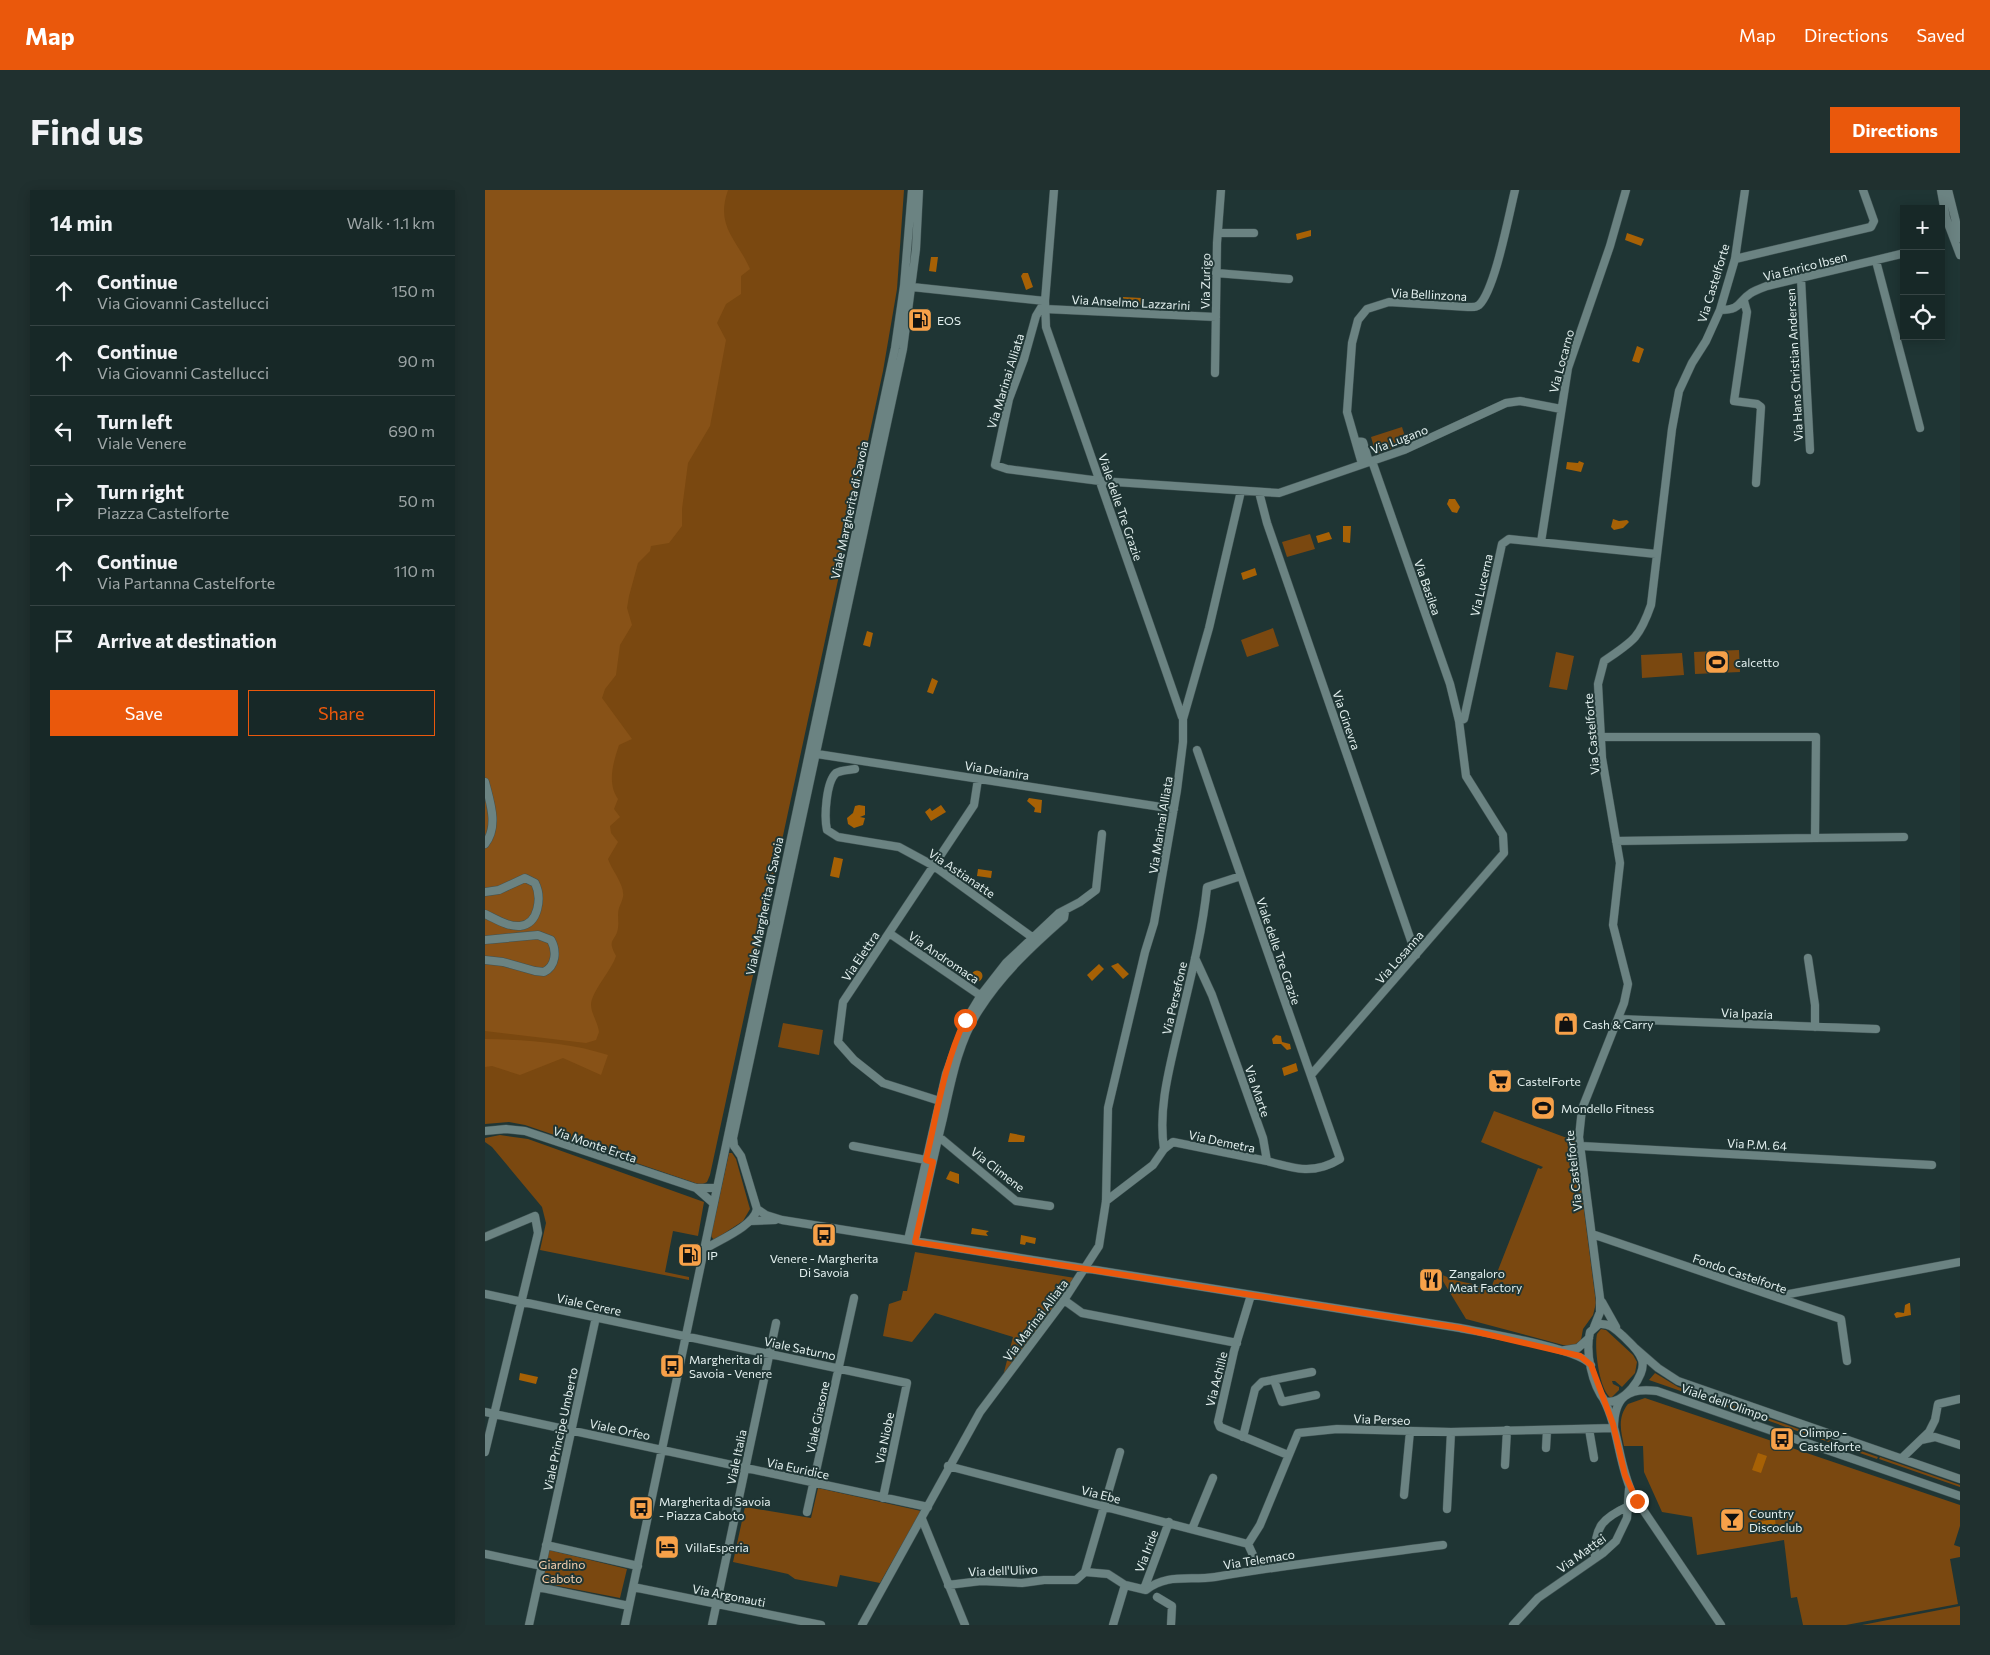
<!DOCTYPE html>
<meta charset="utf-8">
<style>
:root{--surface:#172827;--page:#20302f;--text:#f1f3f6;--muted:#9ea6a7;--line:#364444;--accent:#ea580c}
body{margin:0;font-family:Commissioner,sans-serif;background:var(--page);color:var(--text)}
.controls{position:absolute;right:15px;top:15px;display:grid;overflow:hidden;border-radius:0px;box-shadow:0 2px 12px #0003}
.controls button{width:45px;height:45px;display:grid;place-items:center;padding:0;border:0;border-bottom:1px solid var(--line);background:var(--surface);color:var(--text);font:25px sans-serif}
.stop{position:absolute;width:15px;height:15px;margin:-11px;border:4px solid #ea580c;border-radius:50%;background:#fff}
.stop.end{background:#ea580c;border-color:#fff;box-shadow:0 1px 5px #0008}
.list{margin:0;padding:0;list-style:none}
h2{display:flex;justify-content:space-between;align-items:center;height:65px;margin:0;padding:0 20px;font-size:21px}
h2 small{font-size:16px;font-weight:400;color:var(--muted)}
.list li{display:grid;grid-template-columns:32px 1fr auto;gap:15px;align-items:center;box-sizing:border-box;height:70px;padding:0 20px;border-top:1px solid var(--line)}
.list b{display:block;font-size:19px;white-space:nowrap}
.list p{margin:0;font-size:16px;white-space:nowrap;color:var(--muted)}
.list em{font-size:16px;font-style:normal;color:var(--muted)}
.actions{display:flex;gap:10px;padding:15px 20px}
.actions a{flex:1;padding:11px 0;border:1px solid var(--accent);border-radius:0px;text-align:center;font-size:18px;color:var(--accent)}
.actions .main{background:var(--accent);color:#fff}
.icon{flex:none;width:28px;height:28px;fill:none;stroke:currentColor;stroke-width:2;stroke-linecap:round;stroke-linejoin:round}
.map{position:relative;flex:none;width:1475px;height:1435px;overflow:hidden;border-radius:0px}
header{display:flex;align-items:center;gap:30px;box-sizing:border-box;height:70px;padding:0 25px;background:var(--accent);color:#fff}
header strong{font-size:24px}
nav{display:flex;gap:28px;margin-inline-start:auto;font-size:18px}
.intro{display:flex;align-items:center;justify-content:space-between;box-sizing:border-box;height:120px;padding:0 30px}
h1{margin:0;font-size:35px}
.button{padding:12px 22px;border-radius:0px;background:var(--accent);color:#fff;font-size:18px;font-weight:700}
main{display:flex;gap:30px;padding:0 30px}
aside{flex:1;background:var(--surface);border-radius:0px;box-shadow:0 2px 12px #0003}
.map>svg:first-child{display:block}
</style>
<header>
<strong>Map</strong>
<nav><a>Map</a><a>Directions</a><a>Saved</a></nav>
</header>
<div class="intro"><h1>Find us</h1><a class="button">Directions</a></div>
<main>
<aside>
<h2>14 min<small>Walk · 1.1 km</small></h2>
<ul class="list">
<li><svg class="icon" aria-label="ahead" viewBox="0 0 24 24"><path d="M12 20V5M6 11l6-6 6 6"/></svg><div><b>Continue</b><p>Via Giovanni Castellucci</p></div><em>150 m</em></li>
<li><svg class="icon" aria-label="ahead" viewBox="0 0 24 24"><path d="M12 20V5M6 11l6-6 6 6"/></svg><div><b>Continue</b><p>Via Giovanni Castellucci</p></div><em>90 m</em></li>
<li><svg class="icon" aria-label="left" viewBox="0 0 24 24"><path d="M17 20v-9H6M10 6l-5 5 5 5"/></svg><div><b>Turn left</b><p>Viale Venere</p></div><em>690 m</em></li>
<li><svg class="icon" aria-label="right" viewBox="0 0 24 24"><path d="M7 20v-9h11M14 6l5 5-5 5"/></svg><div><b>Turn right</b><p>Piazza Castelforte</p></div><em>50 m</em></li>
<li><svg class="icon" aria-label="ahead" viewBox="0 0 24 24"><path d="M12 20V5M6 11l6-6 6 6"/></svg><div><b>Continue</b><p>Via Partanna Castelforte</p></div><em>110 m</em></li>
<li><svg class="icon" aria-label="arrive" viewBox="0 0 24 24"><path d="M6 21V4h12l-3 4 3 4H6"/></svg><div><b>Arrive at destination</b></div></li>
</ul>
<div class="actions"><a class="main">Save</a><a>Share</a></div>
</aside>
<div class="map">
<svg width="1475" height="1435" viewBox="0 0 1475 1435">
<rect width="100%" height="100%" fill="#1f3534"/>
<!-- green -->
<path fill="#7a4810" d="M0,0h419l-7,99 -14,82 -173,804 -3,7 -6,3 -176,-60 -16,-3 -24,2z
M917,237l5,16 -31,11 -5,-17z
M825,344l5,15 -28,8 -5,-15z
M788,438l6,18 -32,11 -6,-17z
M1254,460l1,22 -45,2 -1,-22z
M1071,462l18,4 -7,34 -18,-3z
M1197,463l2,22 -42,3 -1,-23z
M298,833l40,7 -4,25 -41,-8z
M1009,921l81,30 21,162 -3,12 -10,14 -2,11 -8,6 -10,-1 -97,-26 -28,-46 16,7 37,8 47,-120 3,1 2,-2 -62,-25z
M15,945l28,4 176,63 -6,34 -25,-5 -8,41 24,5v3l-149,-30 6,-27 -4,-16 -50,-60 -7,-5v-4z
M244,963h3l4,6 14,50 -7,12 -29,19 -3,-4z
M430,1062l160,26v2l-72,96 10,-39 -78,-24 -23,29 -29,-6 6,-32 12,-4 2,-9h4z
M1116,1139l5,1 27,25 4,7 -2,11 -13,14 -7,-6h-3l1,3 6,3v3l-8,8c-12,-8 -17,-51 -14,-64z
M1170,1183l23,14 73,25 -1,3 -101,-35z
M1160,1208l315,107v21l-6,19 6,2v10l-10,2 8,45 -112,21h-43l-6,-28 -6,1 -7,-58 -87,15 -5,-38 -30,-5 -18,-40 -1,-26h-19c-3,-15 -7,-28 4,-42z
M1268,1223l125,44 -1,2 -125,-44z
M1395,1267l80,28v2l-81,-28z
M333,1298l103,23 -41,72 -40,-8 -3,12 -42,-8 -7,-5 -55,-12 12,-55 66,11z
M64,1360l78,19 -7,29 -77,-15z
M1475,1416v19h-98z"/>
<!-- forest -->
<path fill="#885217" d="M0,0h243c-13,37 9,49 22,79l-9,7v18l-15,10 -9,19 9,17 -16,86 -22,37 -6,46v17l-13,17 -18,3 -1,5 -12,12 -9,33 -2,12 5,17 -12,20 -4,30 -11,14 -3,9 30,41 -13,6c-6,18 -12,38 -1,54l-4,10 6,8 -10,9 1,7 7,9 -10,17c4,12 17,26 15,38 -1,4 -3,8 -4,11 -2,7 0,13 -1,20 -2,14 -12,10 -2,28 -5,15 -25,36 -25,49 0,8 7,18 8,27l-3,8 -10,3 -101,-12z
M0,849c41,1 83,3 123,16l-7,20 -38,-17 -43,17 -28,-9 -7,1z"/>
<!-- water -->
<path fill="#a76105" d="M826,40v6l-14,4 -1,-6z
M1142,43l17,6 -3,7 -16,-6z
M446,67h7l-2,15 -7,-1z
M538,83h5l5,14 -7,3 -5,-14z
M638,107l19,1v7l-19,-2z
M1152,156l7,3 -5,14 -7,-2z
M1094,271l5,2 -3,9 -15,-3 1,-7 11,1z
M964,309h6l5,8 -3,6 -5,-1 -5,-8z
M1128,329l6,2 8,-1 2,2 -6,6 -9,2 -3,-3z
M858,336h8l-1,17 -7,-1z
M844,342l3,7 -14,4 -2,-7z
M770,378l2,7 -14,5 -2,-7z
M382,441l6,2 -3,14 -7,-2z
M447,488l6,3 -5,13 -6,-2z
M544,608l13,2 -1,13 -7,-1 1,-4 -8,-7z
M374,615l6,1v9l-5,2 5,1 -2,7 -9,3 -6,-4 -1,-6 6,-5 2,-7z
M456,615l5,7 -15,9 -6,-9 5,-4 2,3z
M349,667l9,2 -4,19 -9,-2z
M493,679l14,2 -1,7 -14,-2z
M633,773l11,11 -6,5 -12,-13z
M614,774l5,5 -12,12 -5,-6z
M486.5 786a5.5 5.5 0 1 1 11 0a5.5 5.5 0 1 1-11 0Z
M791,845l5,1 1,6 8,2 1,5 -4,1 -6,-6h-8l-1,-5z
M811,873l2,8 -14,5 -2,-8z
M525,943l15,3 -1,6h-16z
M465,981l9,3v10l-13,-5z
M487,1038l17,3 -3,2 2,3 -17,-2z
M536,1045l15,3 -1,6 -9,-2 -1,3 -5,-1z
M1424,1113h1l1,12 -15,3 -2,-4 3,-2 7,1 1,-8z
M35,1183l18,4 -2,7 -17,-4z
M1273,1263l9,3 -6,17 -9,-3z
M1290,1329l1,9 -16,2 -2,-8z"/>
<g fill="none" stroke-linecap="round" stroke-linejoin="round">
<defs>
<path id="minor" d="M569,0l-9,111 1,26 136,390
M1456,0l5,28 14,37
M1463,0l12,48
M733,43h36
M1250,69l136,-32 3,-6 -11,-31
M1391,71l44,167
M731,83l73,6
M1316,89l9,171
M427,97l133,14
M560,111l-9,15 -12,43 -15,40 -14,66 12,4 93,12 179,12 125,-43 102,-47 14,-2 41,8
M1259,111l3,11 -13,89 23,3 4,3 -5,76
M560,119l171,8
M1235,120c22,0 17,-8 31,-17 5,-3 11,-5 16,-7l134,-32
M730,183l2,-130 4,-53
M871,251l7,1 6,20
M877,274l-15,-52 5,-69 6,-23 9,-11 22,-7 79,5c4,0 7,1 11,-2 16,-15 30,-91 36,-115
M774,302l8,31 149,432
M1056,352l27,-174 42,-122 16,-56
M974,531l5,-2 38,-175 7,-5 147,15
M1116,547h215l-1,101 -199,3
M332,564l357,55
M370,579c-6,1 -14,1 -19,4 -10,9 -12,44 -9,57l11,7 61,10 35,19 102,74
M0,592c5,20 14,44 0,62
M1330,648l89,-1
M0,702l14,-2 26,-12 10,5c7,14 4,41 -15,43 -12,1 -24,-7 -35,-12
M404,743l95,65
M0,750l53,-5 13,5c6,11 5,26 -7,32l-9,-1 -32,-9 -18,-2
M710,768l17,37 51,143 4,23c28,8 47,14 73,-2l-143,-409
M1323,768l7,47v22
M1133,829l258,10
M826,885l193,-222 -1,-18 -37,-59 -7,-55 -9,-37 -78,-223
M461,913l-63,-20 -29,-23 -16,-18 5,-40 131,-197 4,-26
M0,941l21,-2 19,2 171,57h21
M453,946l78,65 34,5
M249,956l-1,-8 170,-789 13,-100 3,-59
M368,956l78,15
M1096,956l351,19
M679,959c-6,-40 5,-79 14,-118 11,-47 24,-95 29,-144l34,-11
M211,998l17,15
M621,1011l47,-36 11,-16 9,-7 94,19
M272,1019l9,6 16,5 678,108c25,5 119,20 131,37
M266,1031l24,-1
M1107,1044l249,85 6,42
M0,1047l50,-21 3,17 -53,219
M423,1050l38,-166 20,-54 15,-25 25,-32 53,-50 21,-11 16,-12 6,-56
M430,1051c9,-41 18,-82 28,-123 8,-36 15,-76 36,-108 23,-36 53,-64 85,-92l1,-7
M220,1059c14,-9 49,-23 52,-40l-16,-53 -7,-10
M0,1104l422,89 -24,115
M766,1105l-17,56 -16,71 2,5 68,28
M1293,1106l182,-34
M579,1110l18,13 155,30
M1117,1112l14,25
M1114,1134c11,-1 16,5 24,12 7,7 16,14 19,24 5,15 -20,47 -37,41 -13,-16 -20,-49 -15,-69z
M1109,1137l6,-15v-14l-21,-161 3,-28 42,-106 4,-19 -15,-59 7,-62 -18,-105 -4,-74 6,-23c29,-20 35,-22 47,-56l21,-176 7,-38 13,-28 14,-22 14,-31 15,-51 10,-69
M1150,1158l23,20 20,13 282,98
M1080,1160l13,-2 11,-10
M789,1190l8,22 34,-7
M1118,1208c16,30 15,66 30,97l88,130
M0,1222l443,95
M1129,1238c0,-31 14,-41 43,-37l303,105
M1104,1239l5,29
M758,1247l12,-48 7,-7 50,-10
M1436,1250l14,-3 25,8
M1061,1258l1,-18
M1417,1268l27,-26 6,-12 3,-16 22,-5
M1020,1275l2,-35
M463,1276l300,78
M919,1305l6,-64
M962,1319l4,-77
M322,1322l47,-214
M437,1329l43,106
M707,1339l21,-51
M61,1355l92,21
M0,1364l57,12
M1110,1368c-1,-31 7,-40 34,-52
M774,1378l-11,-24 12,-19 38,-92 39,-4 114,3 163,-4
M600,1382l23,2 17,11 21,5c21,-17 44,-9 69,-13 76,-13 152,-22 228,-32
M600,1382l35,-120
M463,1395l33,-4 41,2 22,-3h32l9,-8
M53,1397l91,19
M148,1397l188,38
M659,1399l25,-67
M672,1407l15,9 -1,19
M44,1435l67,-308
M140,1435c89,-426 180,-851 270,-1277l9,-62 8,-96
M227,1435l64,-302
M377,1435l118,-213 84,-112 35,-54 7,-45 2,-93 37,-156 9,-29 23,-133 6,-48v-23l26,-91 32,-137
M628,1435l12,-40
M1028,1435l25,-27 65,-45 13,-12 11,-23 2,-29"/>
</defs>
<!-- minor casing -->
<use href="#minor" stroke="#405353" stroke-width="9"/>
<!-- minor -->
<use href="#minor" stroke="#6b8382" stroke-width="8"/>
</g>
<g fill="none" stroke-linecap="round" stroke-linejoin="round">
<!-- route -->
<path stroke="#ea580c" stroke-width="6" d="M480,830c-21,44 -28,93 -39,140l7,2 -18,80 545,86 120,28 11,9 22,59 12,51 12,26"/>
</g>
<!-- icons -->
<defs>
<symbol id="fuel-square" viewBox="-11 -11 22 22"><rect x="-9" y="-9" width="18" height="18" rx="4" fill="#f7a149" stroke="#1f3534"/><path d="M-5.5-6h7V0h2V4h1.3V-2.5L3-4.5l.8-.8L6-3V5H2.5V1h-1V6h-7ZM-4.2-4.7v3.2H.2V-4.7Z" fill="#111"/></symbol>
<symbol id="stadium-square" viewBox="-11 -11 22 22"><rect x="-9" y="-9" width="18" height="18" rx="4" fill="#f7a149" stroke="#1f3534"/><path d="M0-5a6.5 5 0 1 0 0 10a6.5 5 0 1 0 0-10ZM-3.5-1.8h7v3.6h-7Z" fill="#111"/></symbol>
<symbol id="shop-square" viewBox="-11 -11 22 22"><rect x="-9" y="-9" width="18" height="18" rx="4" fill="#f7a149" stroke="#1f3534"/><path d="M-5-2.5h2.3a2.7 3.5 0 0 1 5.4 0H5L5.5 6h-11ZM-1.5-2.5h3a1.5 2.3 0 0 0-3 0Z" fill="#111"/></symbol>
<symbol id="supermarket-square" viewBox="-11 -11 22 22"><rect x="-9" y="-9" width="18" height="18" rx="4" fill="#f7a149" stroke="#1f3534"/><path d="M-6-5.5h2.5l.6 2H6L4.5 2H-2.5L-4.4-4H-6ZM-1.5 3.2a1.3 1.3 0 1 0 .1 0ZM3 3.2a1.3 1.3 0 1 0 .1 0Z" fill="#111"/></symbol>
<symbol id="bus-square" viewBox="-11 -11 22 22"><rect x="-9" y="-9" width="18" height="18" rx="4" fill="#f7a149" stroke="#1f3534"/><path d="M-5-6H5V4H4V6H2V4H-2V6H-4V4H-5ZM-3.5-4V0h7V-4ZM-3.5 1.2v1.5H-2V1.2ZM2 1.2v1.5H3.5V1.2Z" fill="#111"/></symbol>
<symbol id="restaurant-square" viewBox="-11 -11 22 22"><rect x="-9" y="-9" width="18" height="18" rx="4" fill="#f7a149" stroke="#1f3534"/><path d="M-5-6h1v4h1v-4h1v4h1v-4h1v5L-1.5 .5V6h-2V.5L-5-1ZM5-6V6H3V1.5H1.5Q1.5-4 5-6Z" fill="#111"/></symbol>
<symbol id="bar-square" viewBox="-11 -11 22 22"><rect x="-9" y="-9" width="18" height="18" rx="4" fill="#f7a149" stroke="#1f3534"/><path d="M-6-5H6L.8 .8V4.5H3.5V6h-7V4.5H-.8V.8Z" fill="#111"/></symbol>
<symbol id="hotel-square" viewBox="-11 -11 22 22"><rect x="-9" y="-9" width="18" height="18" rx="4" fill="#f7a149" stroke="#1f3534"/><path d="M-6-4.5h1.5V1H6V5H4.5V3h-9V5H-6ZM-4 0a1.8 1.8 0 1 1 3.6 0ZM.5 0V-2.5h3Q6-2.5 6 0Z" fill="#111"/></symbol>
</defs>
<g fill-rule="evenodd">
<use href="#fuel-square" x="421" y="116" width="28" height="28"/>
<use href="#stadium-square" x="1218" y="458" width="28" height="28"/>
<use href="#shop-square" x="1067" y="820" width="28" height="28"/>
<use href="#supermarket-square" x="1001" y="877" width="28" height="28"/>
<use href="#stadium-square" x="1044" y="904" width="28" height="28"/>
<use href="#bus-square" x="325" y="1031" width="28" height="28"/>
<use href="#fuel-square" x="191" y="1051" width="28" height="28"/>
<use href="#restaurant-square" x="932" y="1076" width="28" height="28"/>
<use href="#bus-square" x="173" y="1162" width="28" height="28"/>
<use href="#bus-square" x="1283" y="1235" width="28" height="28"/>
<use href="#bus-square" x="142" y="1304" width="28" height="28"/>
<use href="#bar-square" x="1233" y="1316" width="28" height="28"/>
<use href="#hotel-square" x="168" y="1343" width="28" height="28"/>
</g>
<g text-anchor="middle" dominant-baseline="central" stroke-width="4" stroke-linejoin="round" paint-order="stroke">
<!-- street labels -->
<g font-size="12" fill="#e3f0ef" stroke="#1f3534">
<text transform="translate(1320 76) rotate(-14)">Via Enrico Ibsen</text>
<text transform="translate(720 91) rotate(-89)">Via Zurigo</text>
<text transform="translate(1228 93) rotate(-73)">Via Castelforte</text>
<text transform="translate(944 104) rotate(3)">Via Bellinzona</text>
<text transform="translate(646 112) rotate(3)">Via Anselmo Lazzarini</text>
<text transform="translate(1076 171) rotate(-75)">Via Locarno</text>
<text transform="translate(1309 175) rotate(-93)">Via Hans Christian Andersen</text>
<text transform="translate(520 191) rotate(-73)">Via Marinai Alliata</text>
<text transform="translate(914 249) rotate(-21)">Via Lugano</text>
<text transform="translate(636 317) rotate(71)">Viale delle Tre Grazie</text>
<text transform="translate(364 320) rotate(-78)">Viale Margherita di Savoia</text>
<text transform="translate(996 395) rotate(-77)">Via Lucerna</text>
<text transform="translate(943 397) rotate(71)">Via Basilea</text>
<text transform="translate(862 530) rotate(71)">Via Ginevra</text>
<text transform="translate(1106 544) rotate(-95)">Via Castelforte</text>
<text transform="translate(512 580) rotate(9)">Via Deianira</text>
<text transform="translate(675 635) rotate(-81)">Via Marinai Alliata</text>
<text transform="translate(477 683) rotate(34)">Via Astianatte</text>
<text transform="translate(279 716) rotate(-78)">Viale Margherita di Savoia</text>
<text transform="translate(794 761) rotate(71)">Viale delle Tre Grazie</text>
<text transform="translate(375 766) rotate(-56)">Via Elettra</text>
<text transform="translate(459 767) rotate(34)">Via Andromaca</text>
<text transform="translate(914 767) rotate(-49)">Via Losanna</text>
<text transform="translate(689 808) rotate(-77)">Via Persefone</text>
<text transform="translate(1262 823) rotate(2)">Via Ipazia</text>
<text transform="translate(773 901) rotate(71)">Via Marte</text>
<text transform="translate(737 951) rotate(12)">Via Demetra</text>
<text transform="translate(110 954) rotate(19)">Via Monte Ercta</text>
<text transform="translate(1272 954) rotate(3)">Via P.M. 64</text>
<text transform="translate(513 979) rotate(38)">Via Climene</text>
<text transform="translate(1088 981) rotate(-96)">Via Castelforte</text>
<text transform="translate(1255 1083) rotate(19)">Fondo Castelforte</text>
<text transform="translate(104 1114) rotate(12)">Viale Cerere</text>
<text transform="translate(550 1130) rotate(-53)">Via Marinai Alliata</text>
<text transform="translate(315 1158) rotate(12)">Viale Saturno</text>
<text transform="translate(731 1189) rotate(-76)">Via Achille</text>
<text transform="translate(1240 1212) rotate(19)">Viale dell'Olimpo</text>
<text transform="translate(332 1227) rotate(-78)">Viale Giasone</text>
<text transform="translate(897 1229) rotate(2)">Via Perseo</text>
<text transform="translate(75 1239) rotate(-78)">Viale Principe Umberto</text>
<text transform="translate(135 1239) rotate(12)">Viale Orfeo</text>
<text transform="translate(399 1248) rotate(-78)">Via Niobe</text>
<text transform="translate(251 1267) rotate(-78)">Viale Italia</text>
<text transform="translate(313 1278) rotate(12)">Via Euridice</text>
<text transform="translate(616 1304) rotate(14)">Via Ebe</text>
<text transform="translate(661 1361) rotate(-69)">Via Iride</text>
<text transform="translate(1096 1363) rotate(-36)">Via Mattei</text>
<text transform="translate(774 1369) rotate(-9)">Via Telemaco</text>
<text transform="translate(518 1380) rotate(-2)">Via dell'Ulivo</text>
<text transform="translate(244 1405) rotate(11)">Via Argonauti</text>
</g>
<!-- poi labels -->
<g font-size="12" fill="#e3f0ef" stroke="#1f3534" text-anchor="start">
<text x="452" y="130">EOS</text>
<text x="1250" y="472">calcetto</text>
<text x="1098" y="834">Cash &amp; Carry</text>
<text x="1032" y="891">CastelForte</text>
<text x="1076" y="918">Mondello Fitness</text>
<text x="222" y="1065">IP</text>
<text x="339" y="1068" text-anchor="middle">Venere - Margherita<tspan x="339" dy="14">Di Savoia</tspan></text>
<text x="964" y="1083">Zangaloro<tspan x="964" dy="14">Meat Factory</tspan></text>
<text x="204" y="1169">Margherita di<tspan x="204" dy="14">Savoia - Venere</tspan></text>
<text x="1314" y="1242">Olimpo -<tspan x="1314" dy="14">Castelforte</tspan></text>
<text x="174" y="1311">Margherita di Savoia<tspan x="174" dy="14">- Piazza Caboto</tspan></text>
<text x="1264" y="1323">Country<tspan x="1264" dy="14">Discoclub</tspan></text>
<text x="200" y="1357">VillaEsperia</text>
</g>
<!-- park labels -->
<g font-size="12" fill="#f7d1af" stroke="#1f3534">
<text x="77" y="1374">Giardino<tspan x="77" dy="14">Caboto</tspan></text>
</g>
</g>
</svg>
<div class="controls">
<button>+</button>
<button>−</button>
<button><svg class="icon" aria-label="locate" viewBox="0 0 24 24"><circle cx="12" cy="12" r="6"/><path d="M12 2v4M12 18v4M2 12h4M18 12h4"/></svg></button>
</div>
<div class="stop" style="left:480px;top:830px"></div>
<div class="stop end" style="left:1152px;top:1311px"></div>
</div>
</main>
